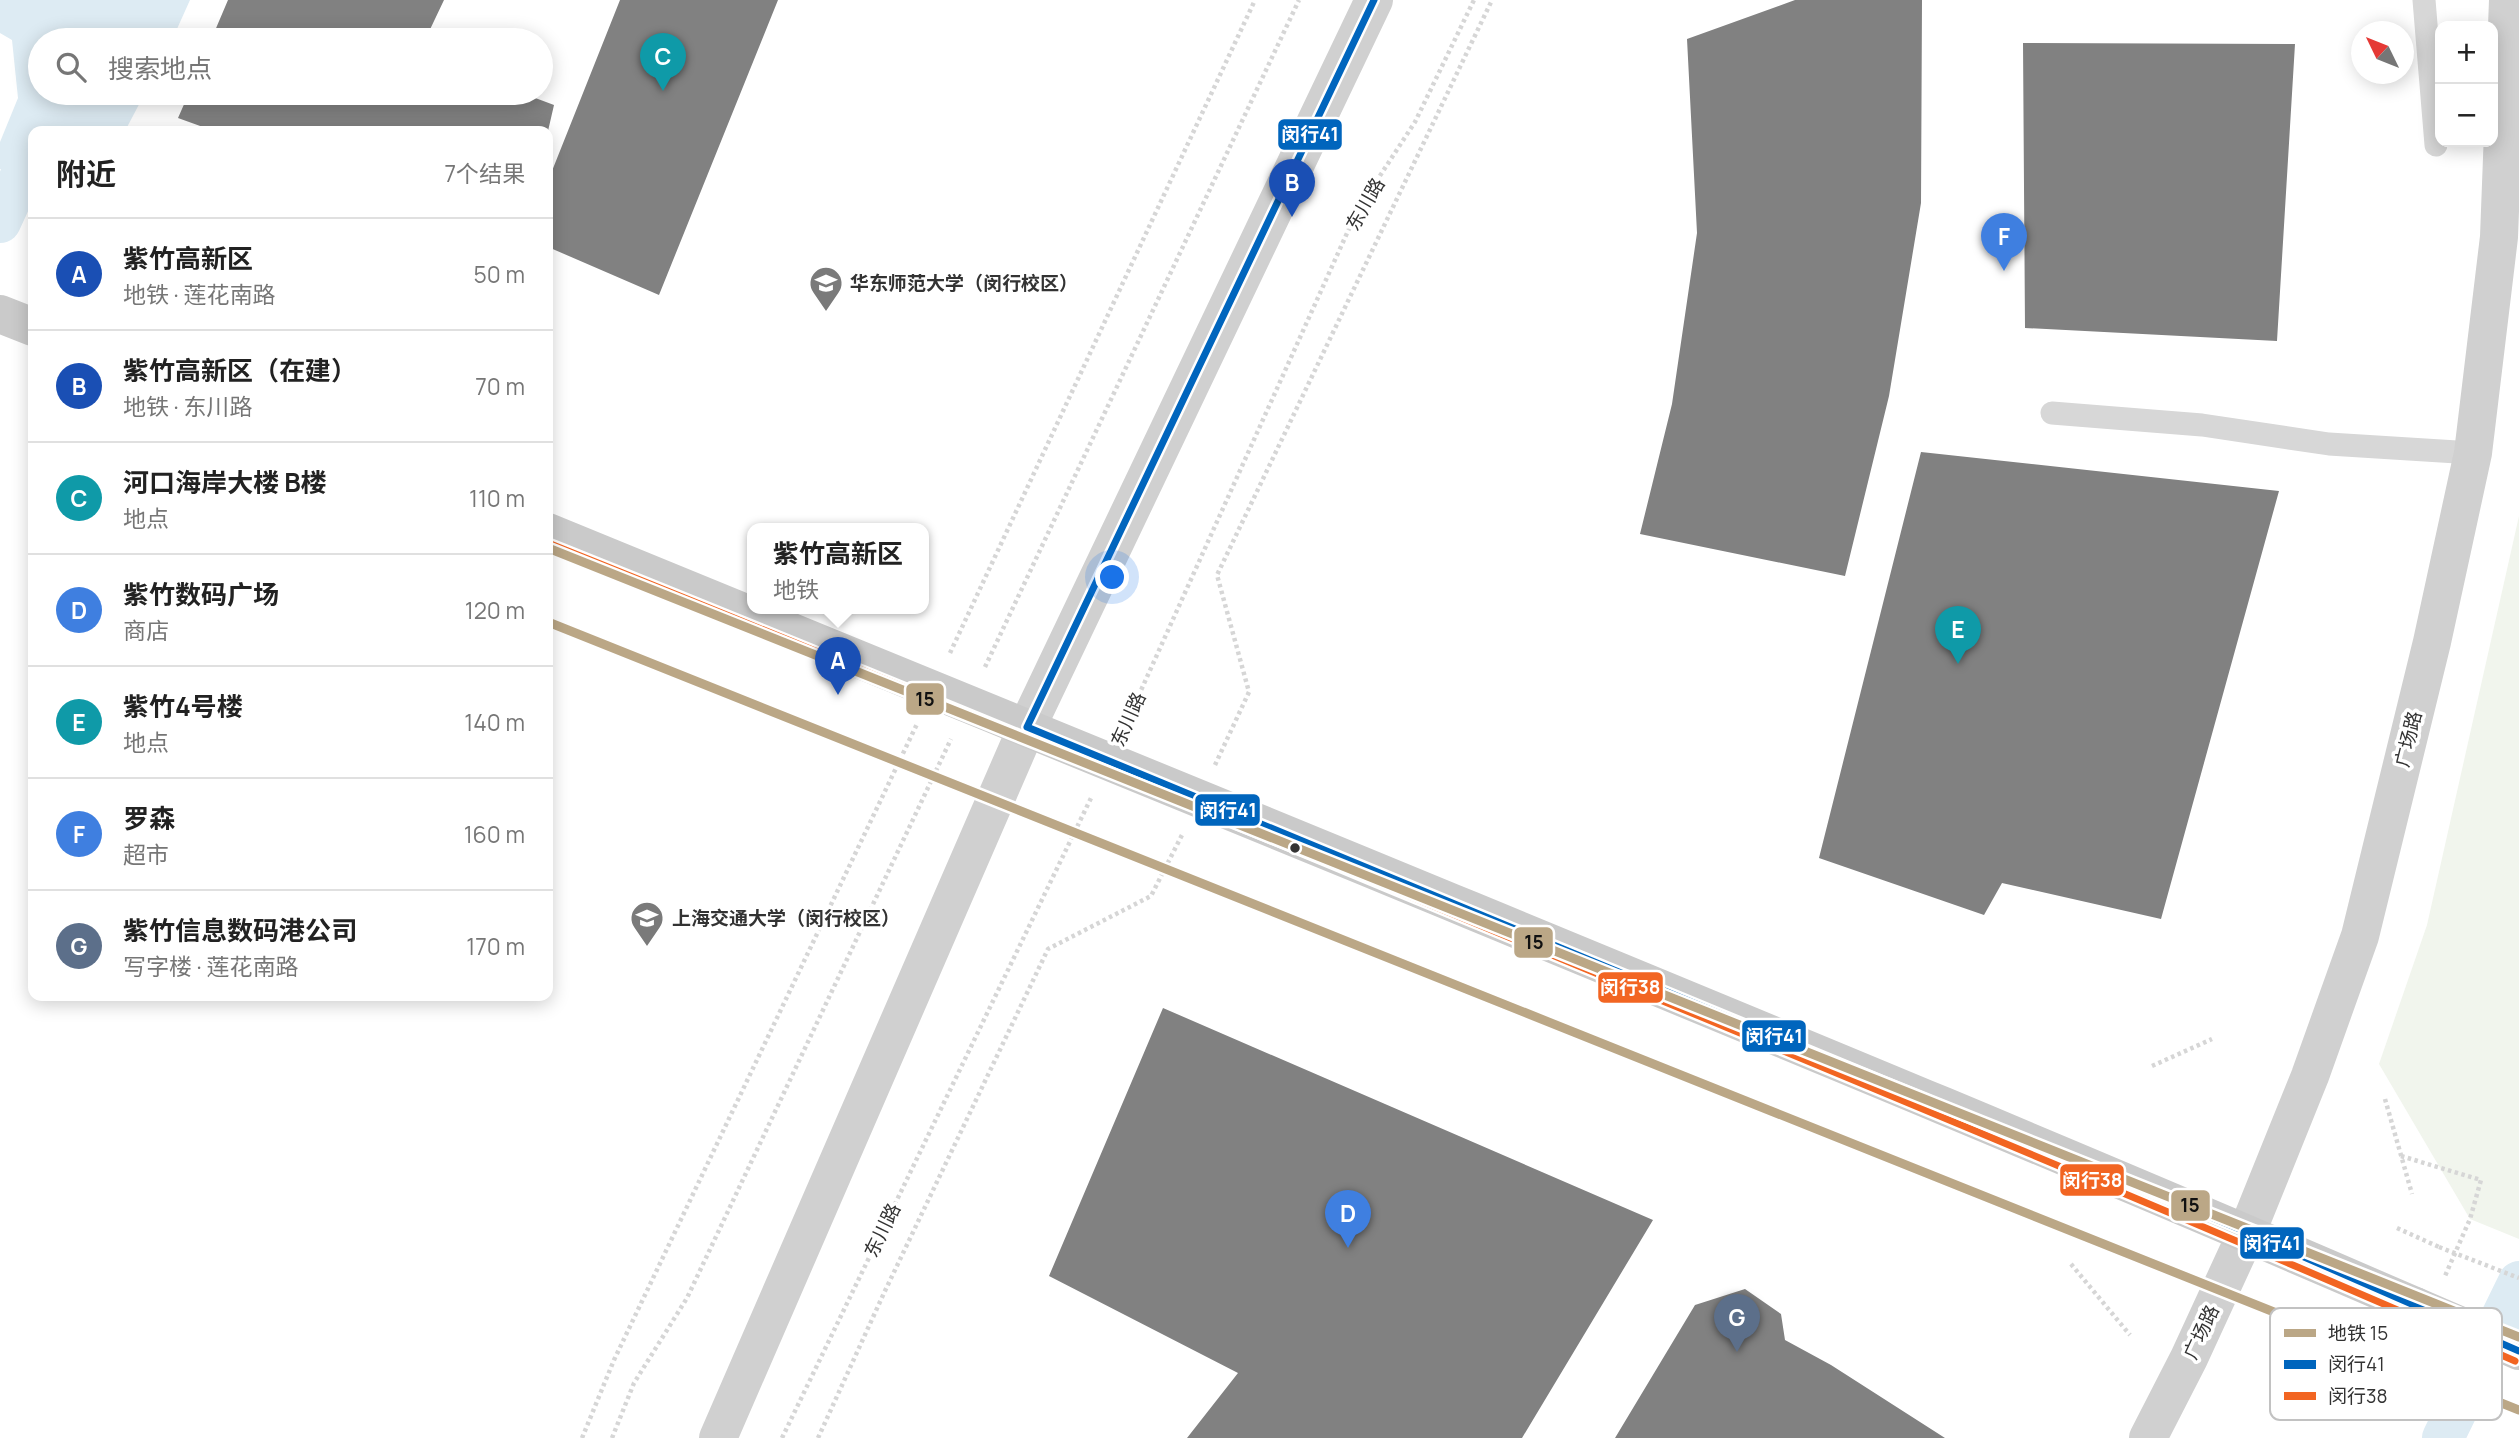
<!DOCTYPE html>
<html lang="zh">
<meta charset="utf-8">
<style>
:root{--surface:#fff;--page:#f2f2f2;--text:#222;--muted:#767676;--line:#e0e0e0;--accent:#7a7a7a}
body{margin:0;font-family:Manrope,"Noto Sans SC",sans-serif;background:var(--page);color:var(--text)}
.controls{position:absolute;right:21px;top:21px;display:grid;overflow:hidden;border-radius:14px;box-shadow:0 4px 18px #0003}
.controls button{width:63px;height:63px;display:grid;place-items:center;padding:0;border:0;border-bottom:2px solid var(--line);background:var(--surface);color:var(--text);font:35px sans-serif}
.compass{position:absolute;left:2351px;top:21px;width:63px;height:63px;border-radius:50%;background:var(--surface);box-shadow:0 4px 18px #0003;rotate:313deg}
.you{position:absolute;left:1113px;top:578px;width:24px;height:24px;margin:-18px;border:5px solid #fff;border-radius:50%;background:#1a73e8;box-shadow:0 0 0 10px #1a73e833}
.badge{display:grid;place-items:center;width:46px;height:46px;border-radius:50%;background:var(--accent);color:#fff;font-size:23px;font-weight:700}
.pin{position:absolute;translate:-50% -58px;filter:drop-shadow(0 2px 4px #0008)}
.pin::after{content:'';position:absolute;top:37px;width:24px;height:21px;background:inherit;clip-path:polygon(0 0,100% 0,50% 100%)}
.popup{position:absolute;left:747px;top:523px;width:182px;height:91px;box-sizing:border-box;display:grid;place-content:center;border-radius:14px;background:var(--surface);filter:drop-shadow(0 2px 5px #0005);font-size:23px;white-space:nowrap;color:var(--muted)}
.popup b{font-size:26px;color:var(--text)}
.popup::after{content:'';position:absolute;left:50%;top:100%;margin-left:-14px;border:14px solid transparent;border-top-color:var(--surface)}
.list{margin:0;padding:0;list-style:none}
h2{display:flex;justify-content:space-between;align-items:center;height:91px;margin:0;padding:0 28px;font-size:30px}
h2 small{font-size:23px;font-weight:400;color:var(--muted)}
.list li{display:grid;grid-template-columns:46px 1fr auto;gap:21px;align-items:center;box-sizing:border-box;height:112px;padding:0 28px;border-top:2px solid var(--line)}
.list b{display:block;font-size:26px;white-space:nowrap}
.list p{margin:0;font-size:23px;white-space:nowrap;color:var(--muted)}
.list em{font-size:23px;font-style:normal;color:var(--muted)}
.icon{flex:none;width:38px;height:38px;fill:none;stroke:currentColor;stroke-width:2;stroke-linecap:round;stroke-linejoin:round}
.map{position:relative;flex:none;width:2519px;height:1438px;overflow:hidden}
.search{position:absolute;background:var(--surface);box-shadow:0 4px 18px #0003;left:28px;top:28px;width:525px;height:77px;display:flex;align-items:center;gap:18px;box-sizing:border-box;padding:0 24px;border-radius:38px;color:var(--muted);font-size:26px}
.panel{position:absolute;background:var(--surface);box-shadow:0 4px 18px #0003;left:28px;top:126px;width:525px;height:875px;border-radius:14px}
.map>svg:first-child{display:block}
</style>
<div class="map">
<svg width="2519" height="1438" viewBox="0 0 2519 1438">
<rect width="100%" height="100%" fill="#fff"/>
<!-- green -->
<path fill="#f1f5ed" d="M2519,516v723l-49,-20 -91,-155 48,-139z"/>
<!-- water -->
<path fill="#ddebf3" d="M0,0h190l-18,40h-132v53h105l-20,38h-92v52l-33,-14v-27l18,-44 -6,-58 -12,-7z"/>
<g fill="none" stroke-linecap="round" stroke-linejoin="round">
<!-- canal -->
<path stroke="#ddebf3" stroke-width="42" d="M0,222l33,-72
M2443,1438l76,-156"/>
</g>
<!-- building -->
<path fill="#818181" d="M228,0h216l-19,40h-214z
M620,0h158l-119,295 -111,-48v-66z
M1795,0h127l-1,203 -32,193 -44,180 -205,-42 32,-130 25,-171 -10,-194z
M2023,43l272,1 -18,297 -252,-13z
M189,93h333l32,12 -6,26h-334l-36,-13z
M1921,452l358,39 -118,428 -159,-36 -18,32 -165,-57z
M1163,1008l490,212 -131,218h-335l51,-65 -189,-97z
M1745,1289l36,25 4,26 46,25 114,73h-330l80,-133z"/>
<g fill="none" stroke-linecap="round" stroke-linejoin="round">
<!-- path -->
<path stroke="#d6d6d6" stroke-width="4.5" stroke-dasharray="3.5 3.5" stroke-linecap="butt" d="M950,653l305,-653
M985,667l314,-667
M1124,728l233,-517 58,-89 59,-122
M1215,765l34,-73 -32,-117 275,-575
M2152,1066l60,-27
M2385,1099l27,95
M2401,1156l80,24 -11,39 -25,57
M2397,1228l42,19
M2071,1264l59,71
M2287,1401l40,-9
M2384,1415l30,-67
M582,1438l32,-78 303,-636
M612,1438l22,-55 53,-85 264,-559
M782,1438l310,-642
M818,1438l66,-145 164,-344 103,-53 32,-63"/>
<!-- lane -->
<path stroke="#d7d7d7" stroke-width="23" d="M2424,0l12,145
M2052,413l150,12 127,19 144,9"/>
<!-- secondary -->
<path stroke="#d0d0d0" stroke-width="38" d="M718,1438l309,-711 347,-727
M2148,1438l41,-80 58,-126 63,-156 50,-140 72,-294 41,-189 26,-216 9,-237"/>
<!-- primary -->
<path stroke="#cacaca" stroke-width="38" d="M0,314l33,13
M548,532c270,108 538,221 808,331 354,146 708,291 1059,443"/>
<!-- path-bridge -->
<path stroke="#d6d6d6" stroke-width="4.5" stroke-dasharray="3.5 3.5" stroke-linecap="butt" d="M2439,1247l80,31"/>
<!-- primary-bridge -->
<path stroke="#cacaca" stroke-width="38" d="M2415,1306l104,45"/>
<defs>
<path id="bus-1" d="M1027,727l1220,505 272,119
M1027,727l347,-727"/>
<path id="bus-2" d="M548,543c328,131 654,267 980,402 330,137 660,273 987,416"/>
</defs>
<!-- bus-1 casing -->
<use href="#bus-1" stroke="#fff" stroke-width="12"/>
<!-- bus-2 casing -->
<use href="#bus-2" stroke="#fff" stroke-width="12"/>
<!-- bus-1 -->
<use href="#bus-1" stroke="#0065bd" stroke-width="7"/>
<!-- bus-2 -->
<use href="#bus-2" stroke="#f26522" stroke-width="7"/>
<defs>
<path id="metro-1" d="M548,548l1971,789
M548,622l1971,788"/>
</defs>
<!-- metro-1 casing -->
<use href="#metro-1" stroke="#fff" stroke-width="14"/>
<!-- metro-1 -->
<use href="#metro-1" stroke="#bba786" stroke-width="9"/>
</g>
<!-- icons -->
<defs>
<symbol id="university-pin" viewBox="-11 -11 22 30"><path d="M0 17L-7.5 6A9.5 9.5 0 1 1 7.5 6Z" fill="#7a7a7a" stroke="#fff"/><path d="M0-5L7-2L0 1L-7-2ZM-4 1L0 2.5L4 1V4Q0 6-4 4Z" fill="#fff"/></symbol>
</defs>
<g fill-rule="evenodd">
<use href="#university-pin" x="807" y="264" width="38" height="52"/>
<use href="#university-pin" x="628" y="899" width="38" height="52"/>
</g>
<!-- markers -->
<circle fill="#333" stroke="#fff" stroke-width="2.5" cx="1295" cy="848" r="6"/>
<g text-anchor="middle" dominant-baseline="central" stroke-width="7" stroke-linejoin="round" paint-order="stroke">
<!-- street labels -->
<g font-size="19" fill="#333" stroke="#fff">
<text transform="translate(1365 204) rotate(-60)">东川路</text>
<text transform="translate(1128 719) rotate(-66)">东川路</text>
<text transform="translate(2408 739) rotate(-76)">广场路</text>
<text transform="translate(882 1230) rotate(-64)">东川路</text>
<text transform="translate(2201 1332) rotate(-65)">广场路</text>
</g>
<!-- poi labels -->
<g font-size="19" font-weight="bold" fill="#333" stroke="#fff" text-anchor="start">
<text x="850" y="283">华东师范大学（闵行校区）</text>
<text x="672" y="918">上海交通大学（闵行校区）</text>
</g>
</g>
<!-- legend -->
<rect x="2270" y="1308" width="232" height="112" rx="10" fill="#fff" stroke="#c2c2c2" stroke-width="2"/>
<rect x="2284" y="1329" width="32" height="8" fill="#bba786"/>
<rect x="2284" y="1360" width="32" height="9" fill="#0065bd"/>
<rect x="2284" y="1392" width="32" height="8" fill="#f26522"/>
<g font-size="19" fill="#333">
<text x="2328" y="1340">地铁 15</text>
<text x="2328" y="1371">闵行41</text>
<text x="2328" y="1403">闵行38</text>
</g>
<g stroke="#fff" stroke-width="2.5">
<rect x="1277" y="118" width="66" height="33" rx="7" fill="#0065bd"/>
<rect x="905" y="682" width="40" height="34" rx="7" fill="#bba786"/>
<rect x="1194" y="793" width="67" height="34" rx="7" fill="#0065bd"/>
<rect x="1513" y="926" width="41" height="33" rx="7" fill="#bba786"/>
<rect x="1597" y="971" width="67" height="33" rx="7" fill="#f26522"/>
<rect x="1741" y="1019" width="66" height="34" rx="7" fill="#0065bd"/>
<rect x="2059" y="1163" width="66" height="34" rx="7" fill="#f26522"/>
<rect x="2170" y="1189" width="41" height="33" rx="7" fill="#bba786"/>
<rect x="2239" y="1226" width="66" height="34" rx="7" fill="#0065bd"/>
</g>
<g font-size="19" text-anchor="middle" font-weight="bold" fill="#fff">
<text x="1310" y="141">闵行41</text>
<text x="1228" y="817">闵行41</text>
<text x="1630" y="994">闵行38</text>
<text x="1774" y="1043">闵行41</text>
<text x="2092" y="1187">闵行38</text>
<text x="2272" y="1250">闵行41</text>
</g>
<g font-size="19" text-anchor="middle" font-weight="bold" fill="#111">
<text x="925" y="706">15</text>
<text x="1534" y="949">15</text>
<text x="2190" y="1212">15</text>
</g>
</svg>
<div class="controls">
<button>+</button>
<button>−</button>
</div>
<svg class="compass" viewBox="-18 -18 36 36"><path d="M0-13l5 13h-10z" fill="#e53935"/><path d="M0 13l5-13h-10z" fill="#767676"/></svg>
<div class="you"></div>
<div class="pin badge" style="left:838px;top:695px;background:#1a4fb4">A</div>
<div class="popup"><b>紫竹高新区</b>地铁</div>
<div class="pin badge" style="left:1292px;top:217px;background:#1a4fb4">B</div>
<div class="pin badge" style="left:663px;top:91px;background:#0f9aa8">C</div>
<div class="pin badge" style="left:1348px;top:1248px;background:#3f7fe0">D</div>
<div class="pin badge" style="left:1958px;top:664px;background:#0f9aa8">E</div>
<div class="pin badge" style="left:2004px;top:271px;background:#3f7fe0">F</div>
<div class="pin badge" style="left:1737px;top:1352px;background:#5c6f8a">G</div>
<div class="search"><svg class="icon" aria-label="search" viewBox="0 0 24 24"><circle cx="10" cy="10" r="6"/><path d="M15 15l6 6"/></svg>搜索地点</div>
<section class="panel">
<h2>附近<small>7个结果</small></h2>
<ul class="list">
<li><span class="badge" style="background:#1a4fb4">A</span><div><b>紫竹高新区</b><p>地铁 · 莲花南路</p></div><em>50 m</em></li>
<li><span class="badge" style="background:#1a4fb4">B</span><div><b>紫竹高新区（在建）</b><p>地铁 · 东川路</p></div><em>70 m</em></li>
<li><span class="badge" style="background:#0f9aa8">C</span><div><b>河口海岸大楼 B楼</b><p>地点</p></div><em>110 m</em></li>
<li><span class="badge" style="background:#3f7fe0">D</span><div><b>紫竹数码广场</b><p>商店</p></div><em>120 m</em></li>
<li><span class="badge" style="background:#0f9aa8">E</span><div><b>紫竹4号楼</b><p>地点</p></div><em>140 m</em></li>
<li><span class="badge" style="background:#3f7fe0">F</span><div><b>罗森</b><p>超市</p></div><em>160 m</em></li>
<li><span class="badge" style="background:#5c6f8a">G</span><div><b>紫竹信息数码港公司</b><p>写字楼 · 莲花南路</p></div><em>170 m</em></li>
</ul>
</section>
</div>
